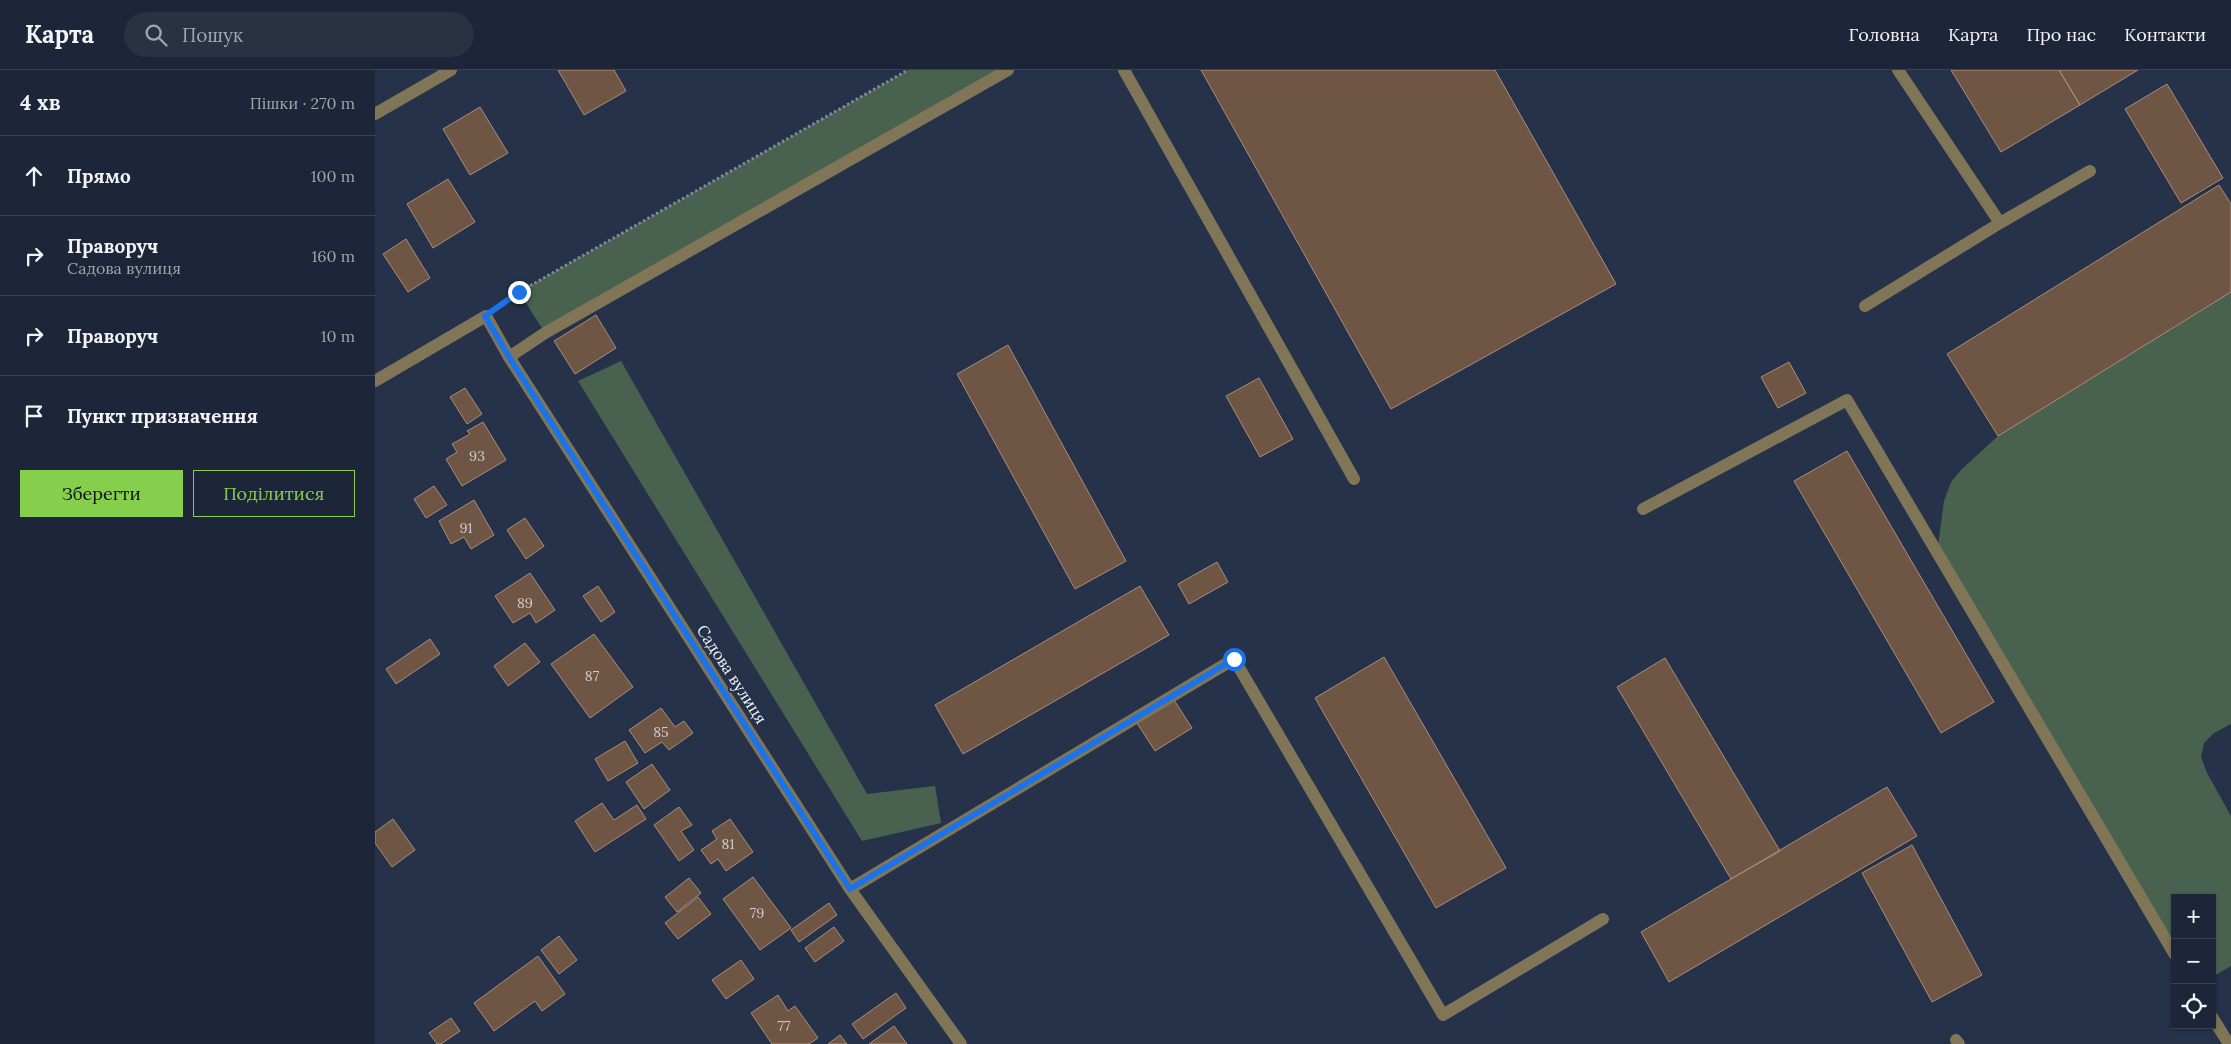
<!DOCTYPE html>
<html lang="uk">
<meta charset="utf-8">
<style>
:root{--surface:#1c2638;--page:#293243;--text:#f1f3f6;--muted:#a0a5ae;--line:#3a4353;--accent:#85cf4d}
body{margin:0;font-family:Lora,serif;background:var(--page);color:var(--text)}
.controls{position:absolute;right:15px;bottom:15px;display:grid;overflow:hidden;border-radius:0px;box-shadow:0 1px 4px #0004}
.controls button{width:45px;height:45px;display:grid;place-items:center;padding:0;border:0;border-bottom:1px solid var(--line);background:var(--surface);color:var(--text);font:25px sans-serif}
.stop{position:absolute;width:15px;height:15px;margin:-11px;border:4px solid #1a73e8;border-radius:50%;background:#fff}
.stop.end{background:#1a73e8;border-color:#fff;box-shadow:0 1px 5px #0008}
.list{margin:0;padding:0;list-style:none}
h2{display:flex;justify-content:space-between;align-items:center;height:65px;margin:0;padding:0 20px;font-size:21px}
h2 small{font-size:16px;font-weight:400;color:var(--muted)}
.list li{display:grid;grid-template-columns:32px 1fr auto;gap:15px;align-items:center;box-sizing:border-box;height:80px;padding:0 20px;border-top:1px solid var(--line)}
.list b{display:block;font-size:19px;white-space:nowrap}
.list p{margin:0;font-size:16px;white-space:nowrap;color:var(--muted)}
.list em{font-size:16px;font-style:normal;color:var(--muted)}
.actions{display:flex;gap:10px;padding:15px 20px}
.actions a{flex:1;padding:11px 0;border:1px solid var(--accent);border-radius:0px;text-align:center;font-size:18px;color:var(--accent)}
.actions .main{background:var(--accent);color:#111}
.icon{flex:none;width:28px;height:28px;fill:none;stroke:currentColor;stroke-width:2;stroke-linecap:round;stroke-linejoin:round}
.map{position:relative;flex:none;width:1856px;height:974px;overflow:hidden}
header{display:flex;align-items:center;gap:30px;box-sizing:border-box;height:70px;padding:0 25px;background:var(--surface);border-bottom:1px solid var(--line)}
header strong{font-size:24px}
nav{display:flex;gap:28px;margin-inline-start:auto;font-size:18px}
.search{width:350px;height:45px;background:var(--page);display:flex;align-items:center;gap:12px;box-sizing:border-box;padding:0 18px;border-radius:28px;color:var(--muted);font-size:19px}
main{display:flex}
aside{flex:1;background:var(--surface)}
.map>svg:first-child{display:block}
</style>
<header>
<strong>Карта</strong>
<div class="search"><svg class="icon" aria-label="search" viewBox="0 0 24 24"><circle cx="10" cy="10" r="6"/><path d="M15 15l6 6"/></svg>Пошук</div>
<nav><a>Головна</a><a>Карта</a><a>Про нас</a><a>Контакти</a></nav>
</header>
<main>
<aside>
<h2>4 хв<small>Пішки · 270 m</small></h2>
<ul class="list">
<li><svg class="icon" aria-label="ahead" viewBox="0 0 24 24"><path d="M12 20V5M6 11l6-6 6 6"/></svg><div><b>Прямо</b></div><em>100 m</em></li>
<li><svg class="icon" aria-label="right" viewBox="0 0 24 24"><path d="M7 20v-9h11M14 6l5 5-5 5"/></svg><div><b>Праворуч</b><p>Садова вулиця</p></div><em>160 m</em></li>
<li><svg class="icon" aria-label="right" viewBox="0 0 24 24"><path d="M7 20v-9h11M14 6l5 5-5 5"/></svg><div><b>Праворуч</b></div><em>10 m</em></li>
<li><svg class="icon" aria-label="arrive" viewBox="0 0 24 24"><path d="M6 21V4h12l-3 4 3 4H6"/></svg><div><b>Пункт призначення</b></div></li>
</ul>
<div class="actions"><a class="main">Зберегти</a><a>Поділитися</a></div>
</aside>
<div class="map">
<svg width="1856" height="974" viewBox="0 0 1856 974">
<rect width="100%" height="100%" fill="#25324a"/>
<!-- forest -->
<path fill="#496250" d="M533,0h100l-463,263 -26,-41z
M1856,222v432l-17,9 -10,10 -3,14 6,16 24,43v150l-19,11v-79h-37v57l-238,-402 7,-52 7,-19 11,-13 36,-33z
M246,291l246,433 68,-8 6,37 -79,18 -284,-460z"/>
<!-- building -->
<path fill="#6e5544" stroke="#ac8d78" d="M183,0h56l12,21 -42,24z
M826,0h294l121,214 -225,125z
M1576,0h108l21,35 -79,47z
M1684,0h79l-58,35z
M1792,14l56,94 -42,25 -56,-94z
M105,37l28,46 -38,22 -27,-46z
M73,109l27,43 -42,26 -26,-44z
M1844,115l12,19v88l-233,144 -51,-82z
M31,169l24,39 -22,14 -25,-38z
M221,245l20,33 -41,26 -21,-33z
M633,275l118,216 -51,28 -118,-215z
M1414,292l17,31 -28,15 -17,-31z
M884,308l34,61 -33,18 -34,-61z
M90,318l17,26 -15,10 -17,-27z
M108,352l23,38 -44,26 -16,-27 11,-7 -5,-8 18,-10 -3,-3z
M1472,381l147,251 -53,31 -147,-252z
M59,416l13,19 -21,13 -12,-19z
M99,430l20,35 -23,14 -7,-12 -13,7 -12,-23z
M150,448l19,28 -18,13 -19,-29z
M842,492l11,20 -39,22 -11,-20z
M155,503l25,37 -19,13 -6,-10 -17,10 -18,-27z
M223,516l17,26 -14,10 -18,-26z
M765,516l29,49 -206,119 -28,-49z
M219,564l39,53 -43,31 -39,-54z
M55,569l10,15 -44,30 -10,-15z
M150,573l15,19 -32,24 -14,-20z
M1009,587l122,211 -70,40 -121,-210z
M1290,588l115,193 -49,28 -114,-192z
M799,630l18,28 -37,23 -18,-28z
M286,638l14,19 9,-6 9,12 -24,17 -7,-8 -17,11 -16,-23z
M250,671l13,22 -30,18 -13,-22z
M277,694l18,26 -26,19 -18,-27z
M1512,717l30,49 -248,146 -28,-50z
M227,733l12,17 23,-15 9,14 -51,33 -20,-31z
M304,737l13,18 -11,6 13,19 -15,11 -25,-36z
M18,749l22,31 -23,17 -17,-24v-11z
M355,749l23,33 -27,19 -8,-12 -7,5 -10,-14 16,-11 -5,-8z
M1537,775l70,130 -50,27 -70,-129z
M378,807l38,51 -31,22 -37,-51z
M314,808l12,15 -24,19 -12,-15z
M323,827l13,17 -33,25 -13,-16z
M454,833l8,12 -38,27 -8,-12z
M459,857l10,14 -29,21 -10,-14z
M184,866l18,24 -18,14 -18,-24z
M163,886l27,38 -23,17 -7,-10 -41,30 -20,-28z
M366,890l13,19 -28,20 -14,-19z
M521,923l10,15 -43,31 -11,-15z
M403,925l10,16 7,-5 23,32 -9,6h-37l-21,-31z
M76,948l9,13 -19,13h-4l-8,-11z
M519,956l13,18h-38z
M465,965l7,9h-19z"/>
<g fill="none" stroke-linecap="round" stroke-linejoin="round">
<!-- path -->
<path stroke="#80899b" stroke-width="3" stroke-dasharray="2.5 2.5" stroke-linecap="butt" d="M126,235l18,-13 389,-222"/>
<!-- minor -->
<path stroke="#807557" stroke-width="12" d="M749,0l230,409
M1523,0l102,153 90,-52
M0,44l76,-44
M1490,236l135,-83
M134,287l36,-24 463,-263
M0,311l111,-65 23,41 341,532 111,155
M1268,439l204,-109 328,555
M475,819l384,-230 209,356 160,-96
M1837,947l17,27
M1581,970l3,4"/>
</g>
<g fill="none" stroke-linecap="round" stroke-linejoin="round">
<!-- route -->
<path stroke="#1a73e8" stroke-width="6" d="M144,222l-34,24 24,41 341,532 384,-230"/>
</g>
<g text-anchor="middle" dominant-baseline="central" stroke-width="4.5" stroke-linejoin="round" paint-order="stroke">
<!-- number labels -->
<g font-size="14" fill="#cfccd0">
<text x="102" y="386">93</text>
<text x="91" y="458">91</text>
<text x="150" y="533">89</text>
<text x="217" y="606">87</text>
<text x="286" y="662">85</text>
<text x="353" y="774">81</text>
<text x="382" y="843">79</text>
<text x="409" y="956">77</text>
</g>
<!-- street labels -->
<g font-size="16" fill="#eff4fe" stroke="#25324a">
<text transform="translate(357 604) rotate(57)">Садова вулиця</text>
</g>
</g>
</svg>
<div class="controls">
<button>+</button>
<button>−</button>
<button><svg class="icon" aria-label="locate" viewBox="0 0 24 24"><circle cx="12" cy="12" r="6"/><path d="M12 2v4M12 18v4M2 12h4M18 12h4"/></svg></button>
</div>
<div class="stop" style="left:859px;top:589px"></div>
<div class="stop end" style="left:144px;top:222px"></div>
</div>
</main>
